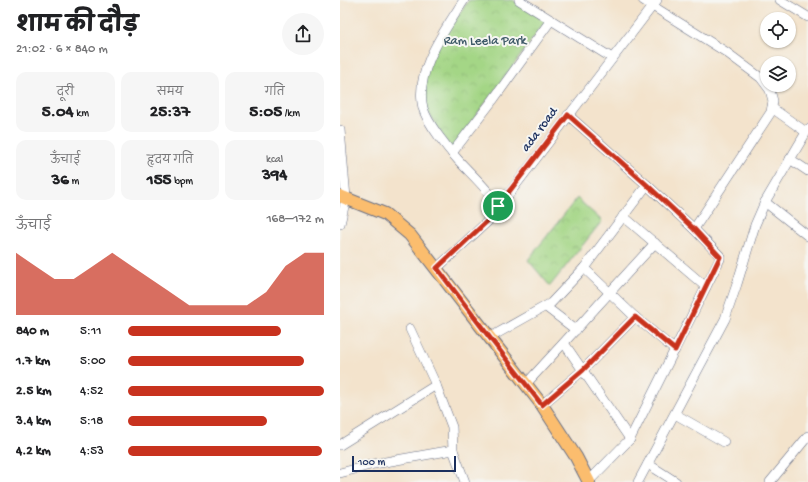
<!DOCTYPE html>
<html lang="hi">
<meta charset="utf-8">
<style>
body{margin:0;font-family:"Gochi Hand","Playpen Sans Deva",sans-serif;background:#f6f6f6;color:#202124;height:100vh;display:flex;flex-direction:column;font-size:15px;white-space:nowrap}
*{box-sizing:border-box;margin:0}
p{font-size:13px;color:#757577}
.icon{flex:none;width:22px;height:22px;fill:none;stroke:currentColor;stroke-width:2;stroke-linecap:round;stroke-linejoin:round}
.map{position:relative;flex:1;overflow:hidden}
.panel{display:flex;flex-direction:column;background:#fff;width:340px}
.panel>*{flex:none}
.tools{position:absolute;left:420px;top:12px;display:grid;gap:8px}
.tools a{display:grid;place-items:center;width:36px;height:36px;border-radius:50%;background:#fff;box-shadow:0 1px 3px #0004;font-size:20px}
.scale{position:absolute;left:12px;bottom:10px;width:104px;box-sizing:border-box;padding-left:4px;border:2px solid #1b2f5e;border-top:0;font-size:11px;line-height:14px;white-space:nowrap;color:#1b2f5e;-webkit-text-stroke:3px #f6f6f2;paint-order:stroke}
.pin{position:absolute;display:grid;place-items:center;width:34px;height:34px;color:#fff;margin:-17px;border:2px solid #fff;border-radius:50%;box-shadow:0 1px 4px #0007}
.round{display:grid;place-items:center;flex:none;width:42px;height:42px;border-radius:21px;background:#f6f6f6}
.overview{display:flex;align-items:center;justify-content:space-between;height:68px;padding:0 16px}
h1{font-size:22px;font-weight:800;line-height:30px}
.metrics{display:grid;grid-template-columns:repeat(3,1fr);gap:6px;height:68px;padding:4px 16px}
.metrics div{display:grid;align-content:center;border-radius:10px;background:#f6f6f6;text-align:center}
.metrics b{font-size:17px;font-weight:800}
.metrics small{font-size:11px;font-weight:400}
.metrics p{font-size:11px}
.chart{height:112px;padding:8px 16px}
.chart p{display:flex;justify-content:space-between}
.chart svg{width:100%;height:72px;margin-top:4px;fill:#c8321e;opacity:.7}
ul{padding:0 16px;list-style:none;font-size:13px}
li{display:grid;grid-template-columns:64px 48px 1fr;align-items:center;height:30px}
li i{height:10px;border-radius:5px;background:#c8321e}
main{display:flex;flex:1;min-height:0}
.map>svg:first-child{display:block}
.park{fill:url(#park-crowns);stroke:#608272}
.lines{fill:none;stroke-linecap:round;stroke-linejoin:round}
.minor-casing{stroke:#676e84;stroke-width:10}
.major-casing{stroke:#676e84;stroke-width:14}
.minor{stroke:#fff;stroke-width:9}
.major{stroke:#fbbd6e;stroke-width:12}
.route-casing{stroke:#fff;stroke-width:8}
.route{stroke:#c8321e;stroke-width:5}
.labels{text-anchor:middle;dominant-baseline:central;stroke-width:4;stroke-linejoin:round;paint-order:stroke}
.park-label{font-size:13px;fill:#3d5968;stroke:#f6f6f2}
.street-label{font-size:13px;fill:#1b2f5e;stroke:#f6f6f2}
</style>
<main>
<section class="panel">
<div class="overview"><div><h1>शाम की दौड़</h1><p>21:02 · 6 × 840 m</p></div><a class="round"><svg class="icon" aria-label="share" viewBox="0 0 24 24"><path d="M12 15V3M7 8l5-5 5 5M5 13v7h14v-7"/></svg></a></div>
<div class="metrics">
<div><p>दूरी</p><b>5.04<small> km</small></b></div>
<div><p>समय</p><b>25:37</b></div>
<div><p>गति</p><b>5:05<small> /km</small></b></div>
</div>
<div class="metrics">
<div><p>ऊँचाई</p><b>36<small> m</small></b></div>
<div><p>हृदय गति</p><b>155<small> bpm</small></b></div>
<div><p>kcal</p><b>394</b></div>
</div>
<div class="chart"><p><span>ऊँचाई</span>168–172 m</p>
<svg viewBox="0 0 160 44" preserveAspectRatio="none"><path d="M0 44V6L10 14L20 22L30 22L40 14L50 6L60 14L70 22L80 30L90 38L100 38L110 38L120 38L130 30L140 14L150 6L160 6V44z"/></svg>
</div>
<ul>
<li><b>840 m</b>5:11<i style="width:78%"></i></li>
<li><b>1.7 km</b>5:00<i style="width:90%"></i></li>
<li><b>2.5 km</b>4:52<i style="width:100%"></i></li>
<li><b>3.4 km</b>5:18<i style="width:71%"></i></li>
<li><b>4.2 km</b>4:53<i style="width:99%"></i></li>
</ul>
</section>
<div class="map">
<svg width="468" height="482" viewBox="0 0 468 482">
<defs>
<pattern id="park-crowns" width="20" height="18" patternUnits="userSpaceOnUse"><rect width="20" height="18" fill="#a4d686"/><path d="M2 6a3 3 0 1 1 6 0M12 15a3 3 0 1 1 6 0" fill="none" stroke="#8db876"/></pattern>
</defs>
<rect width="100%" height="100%" fill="#f6f6f2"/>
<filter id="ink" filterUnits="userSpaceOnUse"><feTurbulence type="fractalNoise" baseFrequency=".025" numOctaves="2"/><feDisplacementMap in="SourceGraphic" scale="8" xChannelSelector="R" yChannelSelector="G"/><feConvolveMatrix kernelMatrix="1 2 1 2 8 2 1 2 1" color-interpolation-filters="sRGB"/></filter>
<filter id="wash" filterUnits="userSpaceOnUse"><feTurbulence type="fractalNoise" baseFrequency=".012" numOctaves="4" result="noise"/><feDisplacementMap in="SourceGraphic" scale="16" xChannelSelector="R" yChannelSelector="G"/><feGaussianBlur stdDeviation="0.9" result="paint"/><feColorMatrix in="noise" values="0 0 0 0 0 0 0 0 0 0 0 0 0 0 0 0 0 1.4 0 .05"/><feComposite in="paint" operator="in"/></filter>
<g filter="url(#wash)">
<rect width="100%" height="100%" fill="#f3e3cc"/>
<g class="park">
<path d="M 129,0 L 173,0 L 206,21 L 112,148 L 107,143 L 85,107 L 83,77 L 100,41 Z"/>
<path d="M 237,198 L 262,221 L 210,286 L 188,260 Z"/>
</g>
</g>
<g filter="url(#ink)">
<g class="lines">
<defs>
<g id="minor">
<path d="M 124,0 C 105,30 74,71 83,108 C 87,123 108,149 119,161 C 130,173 152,193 159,207"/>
<path d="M 179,0 L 272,58"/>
<path d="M 303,0 L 386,52 L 421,78 L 430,90 L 433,101 L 431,112 L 354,229"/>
<path d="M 440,0 L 468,17"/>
<path d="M 432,108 L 466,132"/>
<path d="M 228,115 L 307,185 L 354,229 L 380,256 L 380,259 L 290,439 L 249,481"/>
<path d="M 0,130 L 6,198 L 0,224"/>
<path d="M 112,153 L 153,100 L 211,20"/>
<path d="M 450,159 L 468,171"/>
<path d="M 425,202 L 468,236"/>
<path d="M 283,216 L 366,287"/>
<path d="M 97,268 L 157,213 L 159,207 L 317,0"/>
<path d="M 244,268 L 295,317 L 335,350"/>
<path d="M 206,307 L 236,330"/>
<path d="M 70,329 L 96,385 L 112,427 L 113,450 L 125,482"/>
<path d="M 149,338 L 211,303 L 244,268 L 307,185"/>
<path d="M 224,343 L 290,439"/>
<path d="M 186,384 L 315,243"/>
<path d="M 202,405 L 243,370 L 295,317"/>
<path d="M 335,414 L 384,442"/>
<path d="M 0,445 L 96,385"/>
<path d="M 308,464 L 336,482"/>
<path d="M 0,473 L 34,464 L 113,450"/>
<path d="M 298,482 L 385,319 L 397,284 L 415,225 L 425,202 L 468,129"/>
<path d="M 430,482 L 468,436"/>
</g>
<path id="major" d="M 0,196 L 45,214 L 70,235 L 202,405 L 236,457 L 249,482"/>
</defs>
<use href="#minor" class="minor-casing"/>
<use href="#major" class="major-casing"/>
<use href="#minor" class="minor"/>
<use href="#major" class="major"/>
</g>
</g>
<g class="lines" filter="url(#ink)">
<defs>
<path id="route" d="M 228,115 L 307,185 L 354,229 L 380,257 L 335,350 L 295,317 L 243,370 L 202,405 L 150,338 L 97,268 L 157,212 L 158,206 Z"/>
</defs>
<use href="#route" class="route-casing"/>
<use href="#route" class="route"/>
</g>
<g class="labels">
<g class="park-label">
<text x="145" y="41">Ram Leela Park</text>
</g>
<g class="street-label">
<text transform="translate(200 130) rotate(-53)">ada road</text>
</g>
</g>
</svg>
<div class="tools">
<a><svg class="icon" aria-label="locate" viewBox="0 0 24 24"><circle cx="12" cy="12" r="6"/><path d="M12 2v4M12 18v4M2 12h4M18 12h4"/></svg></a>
<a><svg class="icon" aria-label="layers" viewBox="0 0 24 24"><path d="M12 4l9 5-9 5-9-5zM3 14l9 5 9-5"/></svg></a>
</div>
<div class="scale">100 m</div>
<div class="pin" style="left:158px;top:206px;background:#1e9e55"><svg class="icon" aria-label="arrive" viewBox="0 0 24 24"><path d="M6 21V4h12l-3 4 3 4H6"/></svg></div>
</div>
</main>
